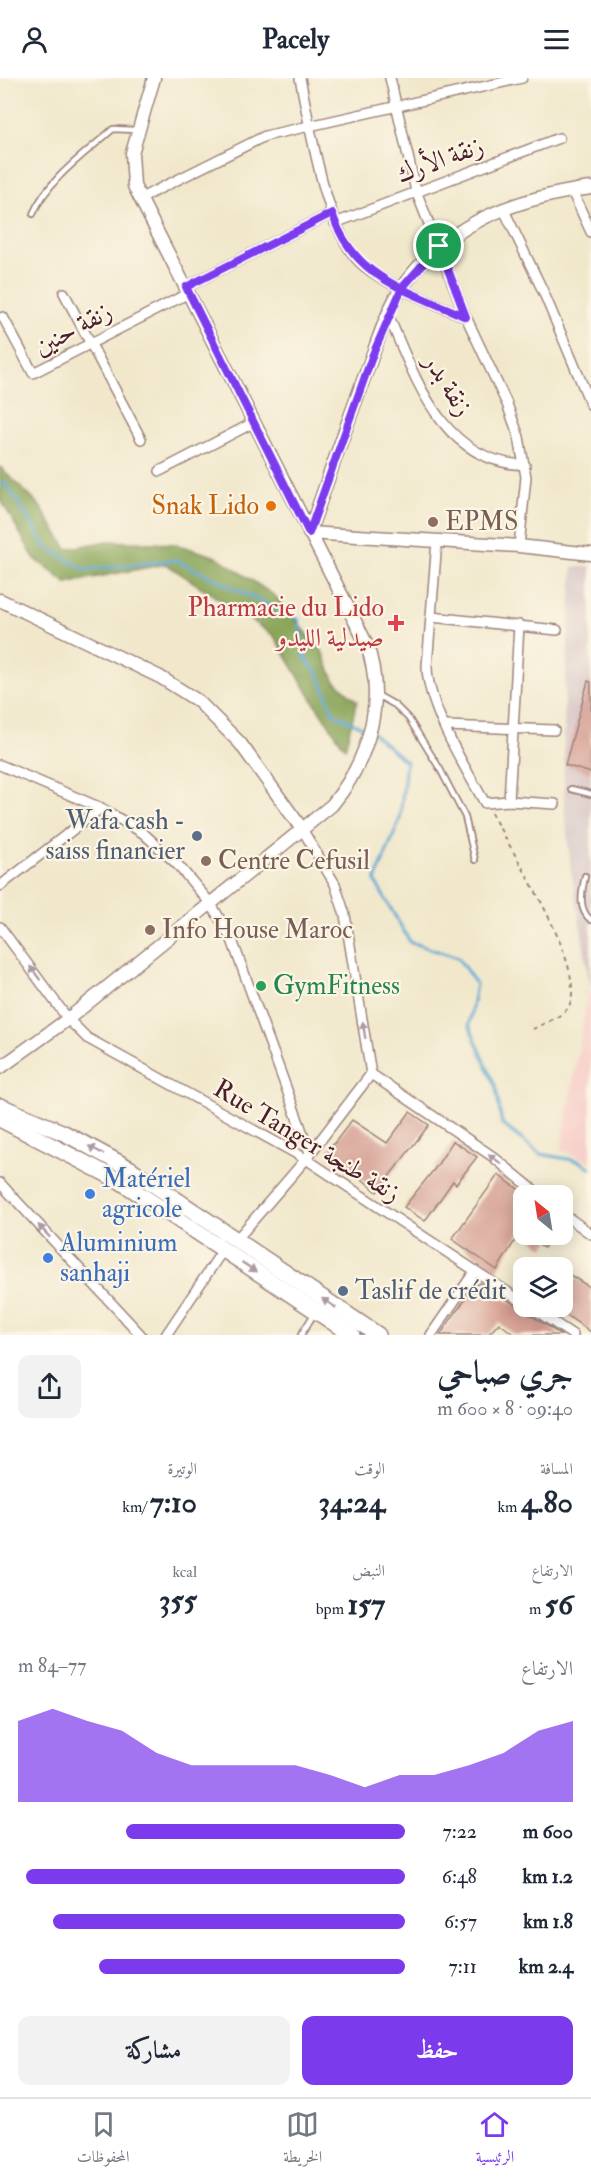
<!DOCTYPE html>
<html lang="ar">
<meta charset="utf-8">
<style>
body{margin:0;font-family:"IM FELL Double Pica",Amiri,serif;background:#f2f2f3;color:#1f2937;direction:rtl;height:100vh;display:flex;flex-direction:column;font-size:22px;white-space:nowrap}
*{box-sizing:border-box;margin:0}
p{font-size:20px;color:#747a83}
.icon{flex:none;width:33px;height:33px;fill:none;stroke:currentColor;stroke-width:2;stroke-linecap:round;stroke-linejoin:round}
.map{position:relative;height:1257px;overflow:hidden;direction:ltr}
.sheet{display:flex;flex-direction:column;background:#fff;flex:1}
.sheet>*{flex:none}
.needle{width:39px;rotate:330deg}
.fabs{position:absolute;left:513px;top:1107px;display:grid;gap:12px}
.fabs a{display:grid;place-items:center;width:60px;height:60px;border-radius:12px;background:#fff;box-shadow:0 3px 15px #0003;font-size:30px}
.pin{position:absolute;display:grid;place-items:center;width:51px;height:51px;color:#fff;margin:-26px;border:3px solid #fff;border-radius:50%;box-shadow:0 2px 6px #0007}
.round{display:grid;place-items:center;flex:none;width:63px;height:63px;border-radius:12px;background:#f2f2f3}
.summary{display:flex;align-items:center;justify-content:space-between;height:102px;padding:0 18px}
h1{font-size:33px;font-weight:700;line-height:45px}
.stats{display:grid;grid-template-columns:repeat(3,1fr);gap:9px;height:102px;padding:6px 18px}
.stats div{display:grid;align-content:center}
.stats b{font-size:30px;font-weight:700}
.stats small{font-size:16px;font-weight:400}
.stats p{font-size:16px}
.chart{height:168px;padding:12px 18px}
.chart p{display:flex;justify-content:space-between}
.chart svg{width:100%;height:108px;margin-top:6px;fill:#7c3aed;opacity:.7}
.cta{display:flex;gap:12px;margin-top:auto;padding:12px 18px}
.cta a{flex:1;height:69px;border-radius:12px;background:#7c3aed;color:#fff;font-size:24px;font-weight:700;line-height:69px;text-align:center}
.cta a+a{background:#f2f2f3;color:#1f2937}
ul{padding:0 18px;list-style:none;font-size:20px}
li{display:grid;grid-template-columns:96px 72px 1fr;align-items:center;height:45px}
li i{height:15px;border-radius:8px;background:#7c3aed}
header{display:flex;justify-content:space-between;align-items:center;height:78px;padding:0 18px;background:#fff;font-size:27px;font-weight:700}
.menu{display:flex;justify-content:space-around;align-items:center;height:84px;border-top:2px solid #e0e1e3;background:#fff;font-size:16px;color:#747a83}
.menu a{display:grid;justify-items:center;gap:3px}
.menu .current{color:#7c3aed}
.map>svg:first-child{display:block}
.built{fill:#f7d0cb}
.industrial{fill:#d2bec2}
.forest{fill:#8aa65a;stroke:#6a6242;stroke-width:1.5}
.lines{fill:none;stroke-linecap:round;stroke-linejoin:round}
.stream{stroke:#59a6d2;stroke-width:3}
.building{fill:#d1968a}
.service-casing{stroke:#9e847c;stroke-width:8}
.minor-casing{stroke:#9e847c;stroke-width:12}
.tertiary-casing{stroke:#9e847c;stroke-width:15}
.primary-casing{stroke:#9e847c;stroke-width:18}
.path{stroke:#9e847c;stroke-width:2;stroke-dasharray:4.5 4.5;stroke-linecap:butt}
.service{stroke:#fff;stroke-width:4.5}
.minor{stroke:#fff;stroke-width:9}
.tertiary{stroke:#fff;stroke-width:12}
.primary{stroke:#fff;stroke-width:15}
.oneway{fill:#ae9aa0}
.route-casing{stroke:#fff;stroke-width:12}
.route{stroke:#7c3aed;stroke-width:8}
.food-dot{fill:#e8710a;stroke:#fcf5e5;stroke-width:2}
.education-dot{fill:#8d6e63;stroke:#fcf5e5;stroke-width:2}
.health-dot{fill:#e0444e;stroke:#fcf5e5;stroke-width:2}
.service-dot{fill:#5c6f8a;stroke:#fcf5e5;stroke-width:2}
.leisure-dot{fill:#2e9e5b;stroke:#fcf5e5;stroke-width:2}
.shop-dot{fill:#3f7fe0;stroke:#fcf5e5;stroke-width:2}
.labels{text-anchor:middle;dominant-baseline:central;stroke-width:4.5;stroke-linejoin:round;paint-order:stroke}
.street-label{font-size:26px;fill:#4a1f2b;stroke:#fcf5e5}
.food-label{font-size:26px;fill:#c56008;stroke:#fcf5e5;text-anchor:end}
.education-label{font-size:26px;fill:#785e54;stroke:#fcf5e5;text-anchor:start}
.health-label{font-size:26px;fill:#be3a42;stroke:#fcf5e5;text-anchor:end}
.service-label{font-size:26px;fill:#4e5e75;stroke:#fcf5e5;text-anchor:end}
.leisure-label{font-size:26px;fill:#27864d;stroke:#fcf5e5;text-anchor:start}
.shop-label{font-size:26px;fill:#366cbe;stroke:#fcf5e5;text-anchor:start}
</style>
<header><svg class="icon" aria-label="menu" viewBox="0 0 24 24"><path d="M4 6h16M4 12h16M4 18h16"/></svg>Pacely<svg class="icon" aria-label="person" viewBox="0 0 24 24"><circle cx="12" cy="8" r="4"/><path d="M4 21q1-7 8-7t8 7"/></svg></header>
<div class="map">
<svg width="591" height="1257" viewBox="0 0 591 1257">
<rect width="100%" height="100%" fill="#fcf5e5"/>
<filter id="ink" filterUnits="userSpaceOnUse"><feTurbulence type="fractalNoise" baseFrequency=".0167" numOctaves="2"/><feDisplacementMap in="SourceGraphic" scale="12" xChannelSelector="R" yChannelSelector="G"/><feConvolveMatrix kernelMatrix="1 2 1 2 8 2 1 2 1" color-interpolation-filters="sRGB"/></filter>
<filter id="wash" filterUnits="userSpaceOnUse"><feTurbulence type="fractalNoise" baseFrequency=".008" numOctaves="4" result="noise"/><feDisplacementMap in="SourceGraphic" scale="24" xChannelSelector="R" yChannelSelector="G"/><feGaussianBlur stdDeviation="1.35" result="paint"/><feColorMatrix in="noise" values="0 0 0 0 0 0 0 0 0 0 0 0 0 0 0 0 0 1.4 0 .05"/><feComposite in="paint" operator="in"/></filter>
<g filter="url(#wash)">
<rect width="100%" height="100%" fill="#f1e8cc"/>
<path class="built" d="M 589,912 L 591,912 L 591,1084 L 561,1072 Z"/>
<path class="industrial" d="M 573,489 L 591,489 L 591,912 L 571,792 L 564,725 L 564,626 Z"/>
<path class="forest" d="M 0,389 L 39,427 L 67,471 L 107,463 L 175,466 L 217,479 L 275,518 L 322,573 L 334,602 L 357,623 L 345,670 L 315,626 L 274,558 L 166,486 L 66,505 L 34,480 L 0,420 Z"/>
<g class="lines">
<g class="stream">
<path d="M 0,406 L 7,407 L 46,469 L 85,492 L 176,482 L 299,542 L 305,579 L 320,599 L 333,635 L 366,651"/>
<path d="M 374,656 L 406,684 L 400,741 L 375,803 L 410,864 L 458,880 L 476,906 L 469,947 L 496,1010 L 502,1046 L 540,1076 L 579,1083 L 591,1090"/>
</g>
</g>
<g id="blocks">
<g class="building">
<path d="M 588,603 L 591,604 L 591,695 L 565,687 Z"/>
<path d="M 410,1034 L 429,1047 L 377,1114 L 356,1096 L 330,1079 L 329,1072 L 352,1042 L 387,1065 Z"/>
<path d="M 453,1063 L 477,1079 L 456,1106 L 453,1103 L 425,1143 L 404,1129 L 436,1089 Z"/>
<path d="M 498,1097 L 524,1115 L 524,1148 L 497,1192 L 452,1161 Z"/>
<path d="M 526,1156 L 554,1156 L 544,1170 Z"/>
<path d="M 562,1192 L 591,1210 L 591,1254 L 562,1234 Z"/>
<path d="M 480,1205 L 523,1232 L 561,1257 L 515,1257 L 499,1245 L 488,1257 L 440,1257 L 475,1207 Z"/>
</g>
</g>
</g>
<g filter="url(#ink)">
<use href="#blocks" fill-opacity="0" stroke="#9e847c" stroke-width="1.5"/>
<g class="lines">
<defs>
<g id="service">
<path d="M 33,136 C 48,101 85,76 113,51 L 136,52"/>
<path d="M 377,617 L 395,627 L 409,641 L 440,691 L 465,739 L 475,782"/>
<path d="M 571,711 L 591,716"/>
<path d="M 585,798 C 582,813 577,831 591,842"/>
<path d="M 301,1257 L 314,1236"/>
</g>
<g id="minor">
<path d="M 300,0 C 310,48 326,158 364,188 C 393,211 433,224 466,239"/>
<path d="M 390,0 L 416,113 L 466,239 L 507,326 L 519,359 L 526,399 L 519,468"/>
<path d="M 572,113 L 591,154"/>
<path d="M 139,121 L 265,58 L 522,0"/>
<path d="M 503,130 L 543,213 L 591,327"/>
<path d="M 335,145 L 559,60"/>
<path d="M 186,209 L 332,135"/>
<path d="M 64,215 L 141,361"/>
<path d="M 3,239 L 33,295 L 189,215"/>
<path d="M 389,239 C 417,304 443,384 525,387"/>
<path d="M 160,393 L 253,345"/>
<path d="M 437,463 L 427,588 C 427,627 465,690 485,725 L 509,723 L 555,726"/>
<path d="M 431,539 L 557,552"/>
<path d="M 446,648 L 554,652"/>
<path d="M 0,687 L 101,730 L 143,755 L 177,786 L 211,826 L 232,862 L 310,1075"/>
<path d="M 509,723 L 519,547"/>
<path d="M 302,751 L 335,806 L 345,837 L 371,996 L 492,1078 L 541,1118"/>
<path d="M 0,808 L 101,730"/>
<path d="M 0,849 L 68,941 L 87,960 L 306,1081 L 524,1225"/>
<path d="M 0,1105 L 141,1257"/>
<path d="M 562,1135 L 591,1156"/>
<path d="M 237,1161 L 306,1081 L 371,996"/>
<path d="M 529,1228 L 573,1257"/>
<path d="M 166,1257 L 223,1172"/>
<path d="M 431,1257 L 475,1193"/>
</g>
<g id="tertiary">
<path d="M 591,110 C 516,120 449,144 403,208 C 386,232 375,273 364,300 C 345,352 327,404 309,455 L 519,468 L 591,476"/>
<path d="M 0,522 L 160,599 L 198,623 L 240,665 L 302,751"/>
<path d="M 0,990 L 68,941 L 332,727 C 369,682 387,621 366,565 L 134,108 L 132,75 L 154,0"/>
</g>
<g id="primary">
<path d="M 0,1028 L 64,1055 L 129,1090 L 378,1257"/>
<path d="M 0,1041 L 120,1103 L 352,1257"/>
</g>
</defs>
<use href="#service" class="service-casing"/>
<use href="#minor" class="minor-casing"/>
<use href="#tertiary" class="tertiary-casing"/>
<use href="#primary" class="primary-casing"/>
<path class="path" d="M 491,735 C 510,771 591,893 568,930 C 560,940 544,945 533,951"/>
<use href="#service" class="service"/>
<use href="#minor" class="minor"/>
<use href="#tertiary" class="tertiary"/>
<use href="#primary" class="primary"/>
</g>
<defs><path id="oneway-solid" d="M-6-.8H1V-3.2L6.5 0L1 3.2V.8H-6Z" transform="scale(1.5)"/></defs>
<g class="oneway">
<use href="#oneway-solid" transform="translate(35 895) rotate(-127)"/>
<use href="#oneway-solid" transform="translate(364 952) rotate(-99)"/>
<use href="#oneway-solid" transform="translate(96 1072) rotate(-152)"/>
<use href="#oneway-solid" transform="translate(495 1081) rotate(-143)"/>
<use href="#oneway-solid" transform="translate(44 1153) rotate(-133)"/>
<use href="#oneway-solid" transform="translate(249 1189) rotate(34)"/>
<use href="#oneway-solid" transform="translate(329 1225) rotate(-147)"/>
</g>
</g>
<g class="lines" filter="url(#ink)">
<defs>
<path id="route" d="M 439,168 L 402,210 L 373,276 L 309,455 L 186,209 L 332,135 C 354,202 408,212 466,239 L 439,168"/>
</defs>
<use href="#route" class="route-casing"/>
<use href="#route" class="route"/>
</g>
<circle class="food-dot" cx="271" cy="428" r="6"/>
<g class="education-dot">
<circle cx="433" cy="444" r="6"/>
<circle cx="206" cy="783" r="6"/>
<circle cx="150" cy="852" r="6"/>
</g>
<path class="health-dot" d="M393 536h6v6h6v6h-6v6h-6v-6h-6v-6h6z"/>
<g class="service-dot">
<circle cx="197" cy="758" r="6"/>
<circle cx="343" cy="1213" r="6"/>
</g>
<circle class="leisure-dot" cx="261" cy="908" r="6"/>
<g class="shop-dot">
<circle cx="90" cy="1116" r="6"/>
<circle cx="48" cy="1180" r="6"/>
</g>
<g class="labels">
<g class="street-label">
<text transform="translate(440 82) rotate(-20)">زنقة الأرك</text>
<text transform="translate(73 251) rotate(-28)">زنقة حنين</text>
<text transform="translate(448 307) rotate(58)">زنقة بدر</text>
<text transform="translate(307 1063) rotate(31)">Rue Tanger زنقة طنجة</text>
</g>
<g class="food-label">
<text x="259" y="428">Snak Lido</text>
</g>
<g class="education-label">
<text x="445" y="444">EPMS</text>
<text x="218" y="783">Centre Cefusil</text>
<text x="162" y="852">Info House Maroc</text>
</g>
<g class="health-label">
<text x="384" y="530">Pharmacie du Lido<tspan x="384" dy="30">صيدلية الليدو</tspan></text>
</g>
<g class="service-label">
<text x="185" y="743">Wafa cash -<tspan x="185" dy="30">saiss financier</tspan></text>
<text x="355" y="1213" text-anchor="start">Taslif de crédit</text>
</g>
<g class="leisure-label">
<text x="273" y="908">GymFitness</text>
</g>
<g class="shop-label">
<text x="102" y="1101">Matériel<tspan x="102" dy="30">agricole</tspan></text>
<text x="60" y="1165">Aluminium<tspan x="60" dy="30">sanhaji</tspan></text>
</g>
</g>
</svg>
<div class="fabs">
<a><svg class="needle" viewBox="-14 -14 28 28"><path d="M0-13l5 13h-10z" fill="#e53935"/><path d="M0 13l5-13h-10z" fill="#747a83"/></svg></a>
<a><svg class="icon" aria-label="layers" viewBox="0 0 24 24"><path d="M12 4l9 5-9 5-9-5zM3 14l9 5 9-5"/></svg></a>
</div>
<div class="pin" style="left:439px;top:168px;background:#1e9e55"><svg class="icon" aria-label="arrive" viewBox="0 0 24 24"><path d="M6 21V4h12l-3 4 3 4H6"/></svg></div>
</div>
<section class="sheet">
<div class="summary"><div><h1>جري صباحي</h1><p>09:40 · 8 × 600 m</p></div><a class="round"><svg class="icon" aria-label="share" viewBox="0 0 24 24"><path d="M12 15V3M7 8l5-5 5 5M5 13v7h14v-7"/></svg></a></div>
<div class="stats">
<div><p>المسافة</p><b>4.80<small> km</small></b></div>
<div><p>الوقت</p><b>34:24</b></div>
<div><p>الوتيرة</p><b>7:10<small> /km</small></b></div>
</div>
<div class="stats">
<div><p>الارتفاع</p><b>56<small> m</small></b></div>
<div><p>النبض</p><b>157<small> bpm</small></b></div>
<div><p>kcal</p><b>355</b></div>
</div>
<div class="chart"><p><span>الارتفاع</span>77–84 m</p>
<svg viewBox="0 0 160 44" preserveAspectRatio="none"><path d="M0 44V11L10 6L20 11L30 15L40 24L50 29L60 29L70 29L80 29L90 33L100 38L110 33L120 33L130 29L140 24L150 15L160 11V44z"/></svg>
</div>
<ul>
<li><b>600 m</b>7:22<i style="width:72%"></i></li>
<li><b>1.2 km</b>6:48<i style="width:98%"></i></li>
<li><b>1.8 km</b>6:57<i style="width:91%"></i></li>
<li><b>2.4 km</b>7:11<i style="width:79%"></i></li>
</ul>
<div class="cta"><a>حفظ</a><a>مشاركة</a></div>
</section>
<nav class="menu">
<a class="current"><svg class="icon" aria-label="home" viewBox="0 0 24 24"><path d="M3 11l9-7 9 7M6 9v11h12V9"/></svg>الرئيسية</a>
<a><svg class="icon" aria-label="map" viewBox="0 0 24 24"><path d="M3 6l6-2 6 2 6-2v14l-6 2-6-2-6 2zM9 4v14M15 6v14"/></svg>الخريطة</a>
<a><svg class="icon" aria-label="saved" viewBox="0 0 24 24"><path d="M7 4h10v16l-5-4-5 4z"/></svg>المحفوظات</a>
</nav>
